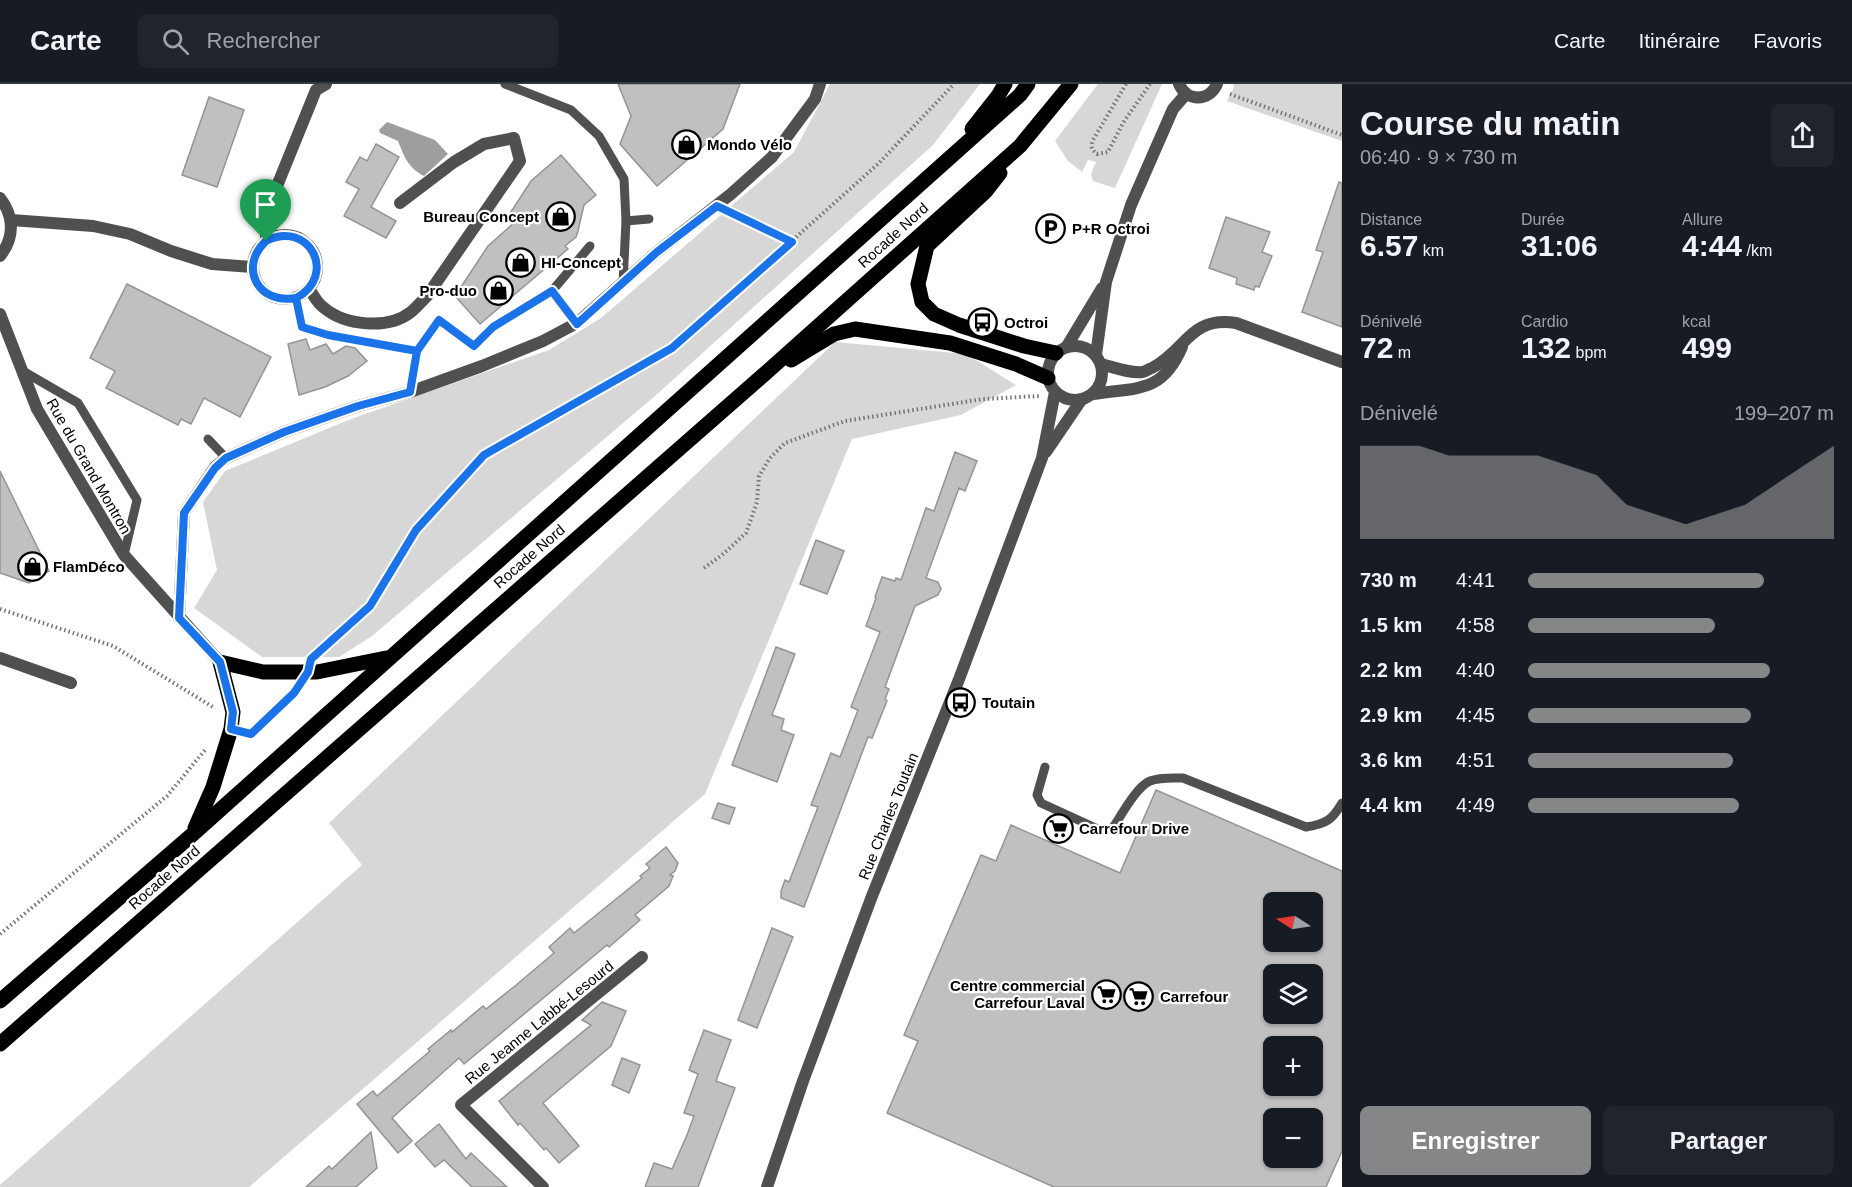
<!DOCTYPE html>
<html lang="fr">
<meta charset="utf-8">
<style>
body{margin:0;font-family:Arial,sans-serif;background:#20242c;color:#f1f3f6;height:100vh;display:flex;flex-direction:column;font-size:22px;white-space:nowrap}
*{box-sizing:border-box;margin:0}
p{font-size:20px;color:#9ea1a6}
.icon{flex:none;width:33px;height:33px;fill:none;stroke:currentColor;stroke-width:2;stroke-linecap:round;stroke-linejoin:round}
.map{position:relative;flex:1;overflow:hidden}
.drawer{display:flex;flex-direction:column;background:#171b24;width:510px}
.drawer>*{flex:none}
.needle{width:39px;rotate:282deg}
.controls{position:absolute;left:1263px;top:808px;display:grid;gap:12px}
.controls a{display:grid;place-items:center;width:60px;height:60px;border-radius:9px;background:#171b24;box-shadow:0 2px 4px #0004;font-size:30px}
.pin{position:absolute;display:grid;place-items:center;width:51px;height:51px;color:#fff;margin:-62px -26px;border-radius:50% 50% 50% 0;rotate:-45deg;box-shadow:0 0 6px #0007}
.pin .icon{rotate:45deg}
.round{display:grid;place-items:center;flex:none;width:63px;height:63px;border-radius:9px;background:#20242c}
.overview{display:flex;align-items:center;justify-content:space-between;height:102px;padding:0 18px}
h1{font-size:33px;font-weight:600;line-height:45px}
.figures{display:grid;grid-template-columns:repeat(3,1fr);gap:9px;height:102px;padding:6px 18px}
.figures div{display:grid;align-content:center}
.figures b{font-size:30px;font-weight:600}
.figures small{font-size:16px;font-weight:400}
.figures p{font-size:16px}
.chart{height:168px;padding:12px 18px}
.chart p{display:flex;justify-content:space-between}
.chart svg{width:100%;height:108px;margin-top:6px;fill:#858687;opacity:.7}
.primary-button{display:flex;gap:12px;margin-top:auto;padding:12px 18px}
.primary-button a{flex:1;height:69px;border-radius:9px;background:#858687;color:#fff;font-size:24px;font-weight:600;line-height:69px;text-align:center}
.primary-button a+a{background:#20242c;color:#f1f3f6}
ul{padding:0 18px;list-style:none;font-size:20px}
li{display:grid;grid-template-columns:96px 72px 1fr;align-items:center;height:45px}
li i{height:15px;border-radius:8px;background:#858687}
header{display:flex;align-items:center;gap:36px;box-sizing:border-box;height:84px;padding:0 30px;background:#171b24;border-bottom:2px solid #363941}
header strong{font-size:28px}
nav{display:flex;gap:33px;margin-inline-start:auto;font-size:21px}
.search{width:420px;height:54px;background:#20242c;display:flex;align-items:center;gap:15px;box-sizing:border-box;padding:0 21px;border-radius:9px;color:#9ea1a6;font-size:22px}
main{display:flex;flex:1;min-height:0}
.map>svg:first-child{display:block}
.green{fill:#d7d7d7}
.water{fill:#9e9e9e}
.building{fill:#c0c0c0;stroke:#949494;stroke-width:1.5;fill-rule:evenodd}
.lines{fill:none;stroke-linecap:round;stroke-linejoin:round}
.path{stroke:#727272;stroke-width:4;stroke-dasharray:1.5 3;stroke-linecap:butt}
.service{stroke:#505050;stroke-width:9}
.minor{stroke:#505050;stroke-width:12}
.tertiary{stroke:#505050;stroke-width:12}
.primary{stroke:#000;stroke-width:15}
.route-casing{stroke:#fff;stroke-width:12}
.route{stroke:#1a73e8;stroke-width:8}
.labels{text-anchor:middle;dominant-baseline:central;stroke-width:4.5;stroke-linejoin:round;paint-order:stroke}
.poi-label{font-size:15px;font-weight:bold;fill:#000;stroke:#fff;text-anchor:start}
.street-label{font-size:15px;fill:#000;stroke:#fff}
</style>
<header>
<strong>Carte</strong>
<div class="search"><svg class="icon" aria-label="search" viewBox="0 0 24 24"><circle cx="10" cy="10" r="6"/><path d="M15 15l6 6"/></svg>Rechercher</div>
<nav><a>Carte</a><a>Itinéraire</a><a>Favoris</a></nav>
</header>
<main>
<div class="map">
<svg width="1342" height="1103" viewBox="0 0 1342 1103">
<rect width="100%" height="100%" fill="#fff"/>
<g class="green">
<path d="M 830,0 L 980,0 L 933,61 L 655,312 L 372,552 L 339,573 L 262,573 L 194,524 L 217,486 L 203,418 L 225,387 L 351,335 L 549,266 L 601,234 L 794,68 Z"/>
<path d="M 1098,0 L 1162,0 L 1115,104 L 1093,97 L 1091,90 L 1096,78 L 1088,76 L 1082,88 L 1068,77 L 1055,57 Z"/>
<path d="M 1233,0 L 1342,0 L 1342,57 L 1227,17 L 1234,3 Z"/>
<path d="M 835,258 L 966,270 L 1016,301 L 961,331 L 852,355 L 705,710 L 249,1103 L 0,1103 L 0,1101 L 362,781 L 329,739 Z"/>
</g>
<path class="water" d="M 387,38 L 435,56 L 448,70 L 424,92 C 408,84 404,72 398,57 L 380,49 L 379,46 Z"/>
<g class="building">
<path d="M 618,0 L 740,0 L 723,45 L 657,102 L 620,60 L 631,32 Z"/>
<path d="M 209,13 L 244,26 L 217,103 L 182,91 Z"/>
<path d="M 376,60 L 399,73 L 371,123 L 396,137 L 386,154 L 344,132 L 359,105 L 346,98 L 360,73 L 367,77 Z"/>
<path d="M 561,71 L 596,111 L 584,121 L 578,147 L 576,153 L 565,162 L 568,165 L 480,240 L 455,212 L 488,162 L 515,138 L 509,131 L 531,97 Z"/>
<path d="M 1339,98 L 1342,99 L 1342,243 L 1302,228 L 1323,168 L 1316,166 Z"/>
<path d="M 1226,133 L 1270,148 L 1262,168 L 1272,172 L 1259,203 L 1255,202 L 1254,206 L 1236,200 L 1237,194 L 1209,184 Z"/>
<path d="M 127,200 L 271,273 L 240,333 L 204,314 L 191,340 L 181,335 L 178,341 L 106,304 L 115,287 L 90,274 Z"/>
<path d="M 306,255 L 310,266 L 326,260 L 333,270 L 346,262 L 355,264 L 367,277 L 348,292 L 325,303 L 299,311 L 288,260 Z"/>
<path d="M 955,368 L 977,377 L 965,407 L 959,404 L 926,494 L 938,498 L 941,505 L 938,511 L 915,522 L 885,603 L 889,605 L 885,615 L 887,617 L 872,654 L 868,653 L 804,823 L 781,814 L 781,807 L 785,796 L 789,798 L 818,723 L 811,721 L 831,669 L 840,673 L 858,626 L 851,623 L 880,548 L 866,542 L 876,514 L 875,513 L 882,493 L 895,497 L 896,494 L 901,496 L 926,424 L 934,427 Z"/>
<path d="M 0,387 L 49,487 L 29,499 L 0,489 Z"/>
<path d="M 816,456 L 844,467 L 827,510 L 800,500 Z"/>
<path d="M 776,563 L 795,570 L 772,631 L 784,635 L 781,646 L 794,651 L 777,698 L 732,681 Z"/>
<path d="M 1156,706 L 1342,787 L 1342,1067 L 1326,1103 L 1054,1103 L 887,1029 L 918,957 L 904,951 L 981,771 L 996,777 L 1011,741 L 1120,789 ZM 1274,819 L 1312,819 L 1312,858 L 1274,858 ZM 1274,891 L 1312,891 L 1312,930 L 1274,930 ZM 1274,963 L 1312,963 L 1312,1002 L 1274,1002 ZM 1274,1035 L 1312,1035 L 1312,1074 L 1274,1074 Z"/>
<path d="M 718,719 L 735,724 L 729,740 L 712,734 Z"/>
<path d="M 666,763 L 678,779 L 675,787 L 670,791 L 673,792 L 669,802 L 635,831 L 640,836 L 609,863 L 607,861 L 464,980 L 459,974 L 392,1034 L 412,1057 L 398,1069 L 357,1020 L 373,1007 L 377,1012 L 430,967 L 428,965 L 451,946 L 452,948 L 483,922 L 486,925 L 515,902 L 554,869 L 549,863 L 570,844 L 574,849 L 642,794 L 640,792 L 650,784 L 646,780 Z"/>
<path d="M 772,844 L 793,853 L 757,944 L 738,936 Z"/>
<path d="M 602,918 L 626,927 L 611,962 L 543,1019 L 579,1062 L 559,1079 L 546,1064 L 544,1066 L 520,1039 L 518,1041 L 499,1017 L 591,941 L 582,936 Z"/>
<path d="M 704,946 L 731,956 L 716,997 L 735,1004 L 698,1103 L 645,1103 L 654,1079 L 672,1085 L 687,1051 L 694,1032 L 684,1029 L 698,990 L 689,986 Z"/>
<path d="M 622,974 L 640,981 L 629,1009 L 612,1001 Z"/>
<path d="M 439,1040 L 466,1075 L 471,1069 L 507,1103 L 472,1103 L 444,1076 L 435,1083 L 415,1060 Z"/>
<path d="M 371,1048 L 377,1084 L 356,1103 L 306,1103 L 329,1082 L 332,1085 Z"/>
</g>
<g class="lines">
<g class="path">
<path d="M 1126,0 L 1093,56 C 1090,63 1092,66 1097,70 L 1108,68 L 1123,39 L 1150,0"/>
<path d="M 1230,10 L 1342,51"/>
<path d="M 731,128 L 792,158"/>
<path d="M 704,484 L 722,471 L 746,449 L 757,418 L 759,392 L 770,374 L 785,359 L 845,337 L 983,315 L 1040,312"/>
<path d="M 0,525 L 113,562 L 213,623"/>
<path d="M 317,569 L 370,522 L 416,446 L 484,371 L 672,264 L 878,80 L 954,0"/>
<path d="M 247,649 L 251,650 L 296,606"/>
<path d="M 0,850 L 167,712 L 205,666"/>
</g>
<g class="service">
<path d="M 505,0 L 571,26 L 599,52 L 624,95 L 626,137 L 623,200"/>
<path d="M 626,137 L 649,135"/>
<path d="M 552,207 L 577,239"/>
<path d="M 296,214 L 302,242 L 329,251 L 417,267"/>
<path d="M 21,286 L 78,319 L 137,416 L 124,471"/>
<path d="M 410,308 L 417,267 L 439,236 L 474,262 L 493,243 L 552,207 L 590,162"/>
<path d="M 208,355 L 226,374"/>
<path d="M 1045,683 L 1037,711 L 1041,719 L 1100,746 L 1112,745 C 1121,732 1136,703 1150,697 C 1160,693 1173,694 1183,694 L 1306,743 C 1326,740 1332,736 1342,719"/>
</g>
<g class="minor">
<path d="M 0,114 C 14,132 15,153 0,172"/>
<path d="M 11,136 L 93,142 L 130,150 L 171,167 L 212,180 L 252,183"/>
<circle cx="285" cy="183" r="32"/>
<path d="M 266,157 L 266,129 L 316,6 L 326,0"/>
<path d="M 309,205 C 313,210 317,219 323,223 C 345,242 388,246 411,228 C 417,223 422,217 427,212 L 520,77 L 514,54 L 484,60 L 454,78 L 400,119"/>
<path d="M 0,230 L 37,325 L 124,471 L 220,578"/>
<path d="M 1101,280 C 1113,283 1131,290 1143,288 C 1144,288 1151,284 1152,284 C 1186,267 1189,232 1236,239 L 1342,278"/>
<path d="M 1093,310 C 1137,303 1162,310 1182,263"/>
<path d="M 179,534 L 184,429 L 215,383 L 226,374 L 284,348 L 358,322 L 410,308 L 482,282 L 543,257 L 577,239 L 657,168 L 731,110 L 772,73 L 815,15 L 820,0"/>
<path d="M 0,574 L 71,599"/>
<path d="M 543,1103 L 461,1021 L 642,873"/>
</g>
<g class="tertiary">
<path d="M 1179,0 C 1187,18 1209,18 1217,0"/>
<circle cx="1075" cy="289" r="27"/>
<path d="M 1067,262 L 1102,204"/>
<path d="M 1096,271 L 1106,198 L 1131,121 L 1173,25 L 1186,10"/>
<path d="M 1046,368 L 1082,315"/>
<path d="M 767,1103 L 803,997 L 872,812 L 958,598 L 1042,374 L 1055,308"/>
</g>
<g class="primary">
<path d="M 972,45 L 998,12 L 1005,0"/>
<path d="M 1000,89 L 986,107 L 927,162 L 918,200 L 922,218 L 934,230 L 959,241 L 1024,262 L 1056,269"/>
<path d="M 791,276 L 834,250 L 855,245 L 950,259 L 1016,280 L 1048,294"/>
<path d="M 195,744 L 213,703 L 231,645 L 233,628 L 220,578 L 263,588 L 317,588 L 386,574"/>
<path d="M 0,917 L 193,750 L 1020,11 L 1028,0"/>
<path d="M 0,960 L 760,294 L 1020,62 L 1071,0"/>
</g>
</g>
<g class="lines">
<defs>
<path id="route" d="M 266,157 C 238,183 258,221 296,214 L 302,243 L 328,251 L 417,267 L 410,308 L 358,322 L 284,348 L 226,374 L 215,384 L 184,429 L 179,534 L 220,578 L 233,628 L 231,645 L 251,650 L 294,609 L 308,588 L 311,575 L 370,522 L 416,446 L 484,371 L 672,264 L 792,158 L 717,122 L 657,168 L 577,240 L 552,207 L 493,243 L 474,262 L 439,236 L 417,267 L 328,251 L 302,243 L 296,214 C 338,192 310,135 266,157"/>
</defs>
<use href="#route" class="route-casing"/>
<use href="#route" class="route"/>
</g>
<defs>
<symbol id="shop-ring" viewBox="-11 -11 22 22"><circle r="9.5" fill="#fff" stroke="#000" stroke-width="1.5"/><path d="M-5-2.5h2.3a2.7 3.5 0 0 1 5.4 0H5L5.5 6h-11ZM-1.5-2.5h3a1.5 2.3 0 0 0-3 0Z" fill="#000"/></symbol>
<symbol id="parking-ring" viewBox="-11 -11 22 22"><circle r="9.5" fill="#fff" stroke="#000" stroke-width="1.5"/><path d="M-3.5-5.5H1a3.5 3.5 0 0 1 0 7H-1V5.5H-3.5ZM-1-3.4V-.6H.8a1.4 1.4 0 0 0 0-2.8Z" fill="#000"/></symbol>
<symbol id="bus-ring" viewBox="-11 -11 22 22"><circle r="9.5" fill="#fff" stroke="#000" stroke-width="1.5"/><path d="M-5-6H5V4H4V6H2V4H-2V6H-4V4H-5ZM-3.5-4V0h7V-4ZM-3.5 1.2v1.5H-2V1.2ZM2 1.2v1.5H3.5V1.2Z" fill="#000"/></symbol>
<symbol id="supermarket-ring" viewBox="-11 -11 22 22"><circle r="9.5" fill="#fff" stroke="#000" stroke-width="1.5"/><path d="M-6-5.5h2.5l.6 2H6L4.5 2H-2.5L-4.4-4H-6ZM-1.5 3.2a1.3 1.3 0 1 0 .1 0ZM3 3.2a1.3 1.3 0 1 0 .1 0Z" fill="#000"/></symbol>
</defs>
<g fill-rule="evenodd">
<use href="#shop-ring" x="670" y="44" width="33" height="33"/>
<use href="#shop-ring" x="544" y="116" width="33" height="33"/>
<use href="#parking-ring" x="1034" y="128" width="33" height="33"/>
<use href="#shop-ring" x="504" y="162" width="33" height="33"/>
<use href="#shop-ring" x="482" y="190" width="33" height="33"/>
<use href="#bus-ring" x="966" y="222" width="33" height="33"/>
<use href="#shop-ring" x="16" y="466" width="33" height="33"/>
<use href="#bus-ring" x="944" y="602" width="33" height="33"/>
<use href="#supermarket-ring" x="1042" y="728" width="33" height="33"/>
<use href="#supermarket-ring" x="1090" y="894" width="33" height="33"/>
<use href="#supermarket-ring" x="1122" y="896" width="33" height="33"/>
</g>
<g class="labels">
<g class="poi-label">
<text x="707" y="60">Mondo Vélo</text>
<text x="539" y="132" text-anchor="end">Bureau Concept</text>
<text x="1072" y="144">P+R Octroi</text>
<text x="541" y="178">HI-Concept</text>
<text x="477" y="206" text-anchor="end">Pro-duo</text>
<text x="1004" y="238">Octroi</text>
<text x="53" y="482">FlamDéco</text>
<text x="982" y="618">Toutain</text>
<text x="1079" y="744">Carrefour Drive</text>
<text x="1085" y="901" text-anchor="end">Centre commercial<tspan x="1085" dy="17">Carrefour Laval</tspan></text>
<text x="1160" y="912">Carrefour</text>
</g>
<g class="street-label">
<text transform="translate(893 151) rotate(-42)">Rocade Nord</text>
<text transform="translate(89 382) rotate(60)">Rue du Grand Montron</text>
<text transform="translate(529 472) rotate(-41)">Rocade Nord</text>
<text transform="translate(888 732) rotate(-68)">Rue Charles Toutain</text>
<text transform="translate(164 793) rotate(-41)">Rocade Nord</text>
<text transform="translate(539 938) rotate(-39)">Rue Jeanne Labbé-Lesourd</text>
</g>
</g>
</svg>
<div class="controls">
<a><svg class="needle" viewBox="-14 -14 28 28"><path d="M0-13l5 13h-10z" fill="#e53935"/><path d="M0 13l5-13h-10z" fill="#9ea1a6"/></svg></a>
<a><svg class="icon" aria-label="layers" viewBox="0 0 24 24"><path d="M12 4l9 5-9 5-9-5zM3 14l9 5 9-5"/></svg></a>
<a>+</a>
<a>−</a>
</div>
<div class="pin" style="left:266px;top:157px;background:#1e9e55"><svg class="icon" aria-label="arrive" viewBox="0 0 24 24"><path d="M6 21V4h12l-3 4 3 4H6"/></svg></div>
</div>
<section class="drawer">
<div class="overview"><div><h1>Course du matin</h1><p>06:40 · 9 × 730 m</p></div><a class="round"><svg class="icon" aria-label="share" viewBox="0 0 24 24"><path d="M12 15V3M7 8l5-5 5 5M5 13v7h14v-7"/></svg></a></div>
<div class="figures">
<div><p>Distance</p><b>6.57<small> km</small></b></div>
<div><p>Durée</p><b>31:06</b></div>
<div><p>Allure</p><b>4:44<small> /km</small></b></div>
</div>
<div class="figures">
<div><p>Dénivelé</p><b>72<small> m</small></b></div>
<div><p>Cardio</p><b>132<small> bpm</small></b></div>
<div><p>kcal</p><b>499</b></div>
</div>
<div class="chart"><p><span>Dénivelé</span>199–207 m</p>
<svg viewBox="0 0 160 44" preserveAspectRatio="none"><path d="M0 44V6L10 6L20 6L30 10L40 10L50 10L60 10L70 14L80 18L90 30L100 34L110 38L120 34L130 30L140 22L150 14L160 6V44z"/></svg>
</div>
<ul>
<li><b>730 m</b>4:41<i style="width:77%"></i></li>
<li><b>1.5 km</b>4:58<i style="width:61%"></i></li>
<li><b>2.2 km</b>4:40<i style="width:79%"></i></li>
<li><b>2.9 km</b>4:45<i style="width:73%"></i></li>
<li><b>3.6 km</b>4:51<i style="width:67%"></i></li>
<li><b>4.4 km</b>4:49<i style="width:69%"></i></li>
</ul>
<div class="primary-button"><a>Enregistrer</a><a>Partager</a></div>
</section>
</main>
